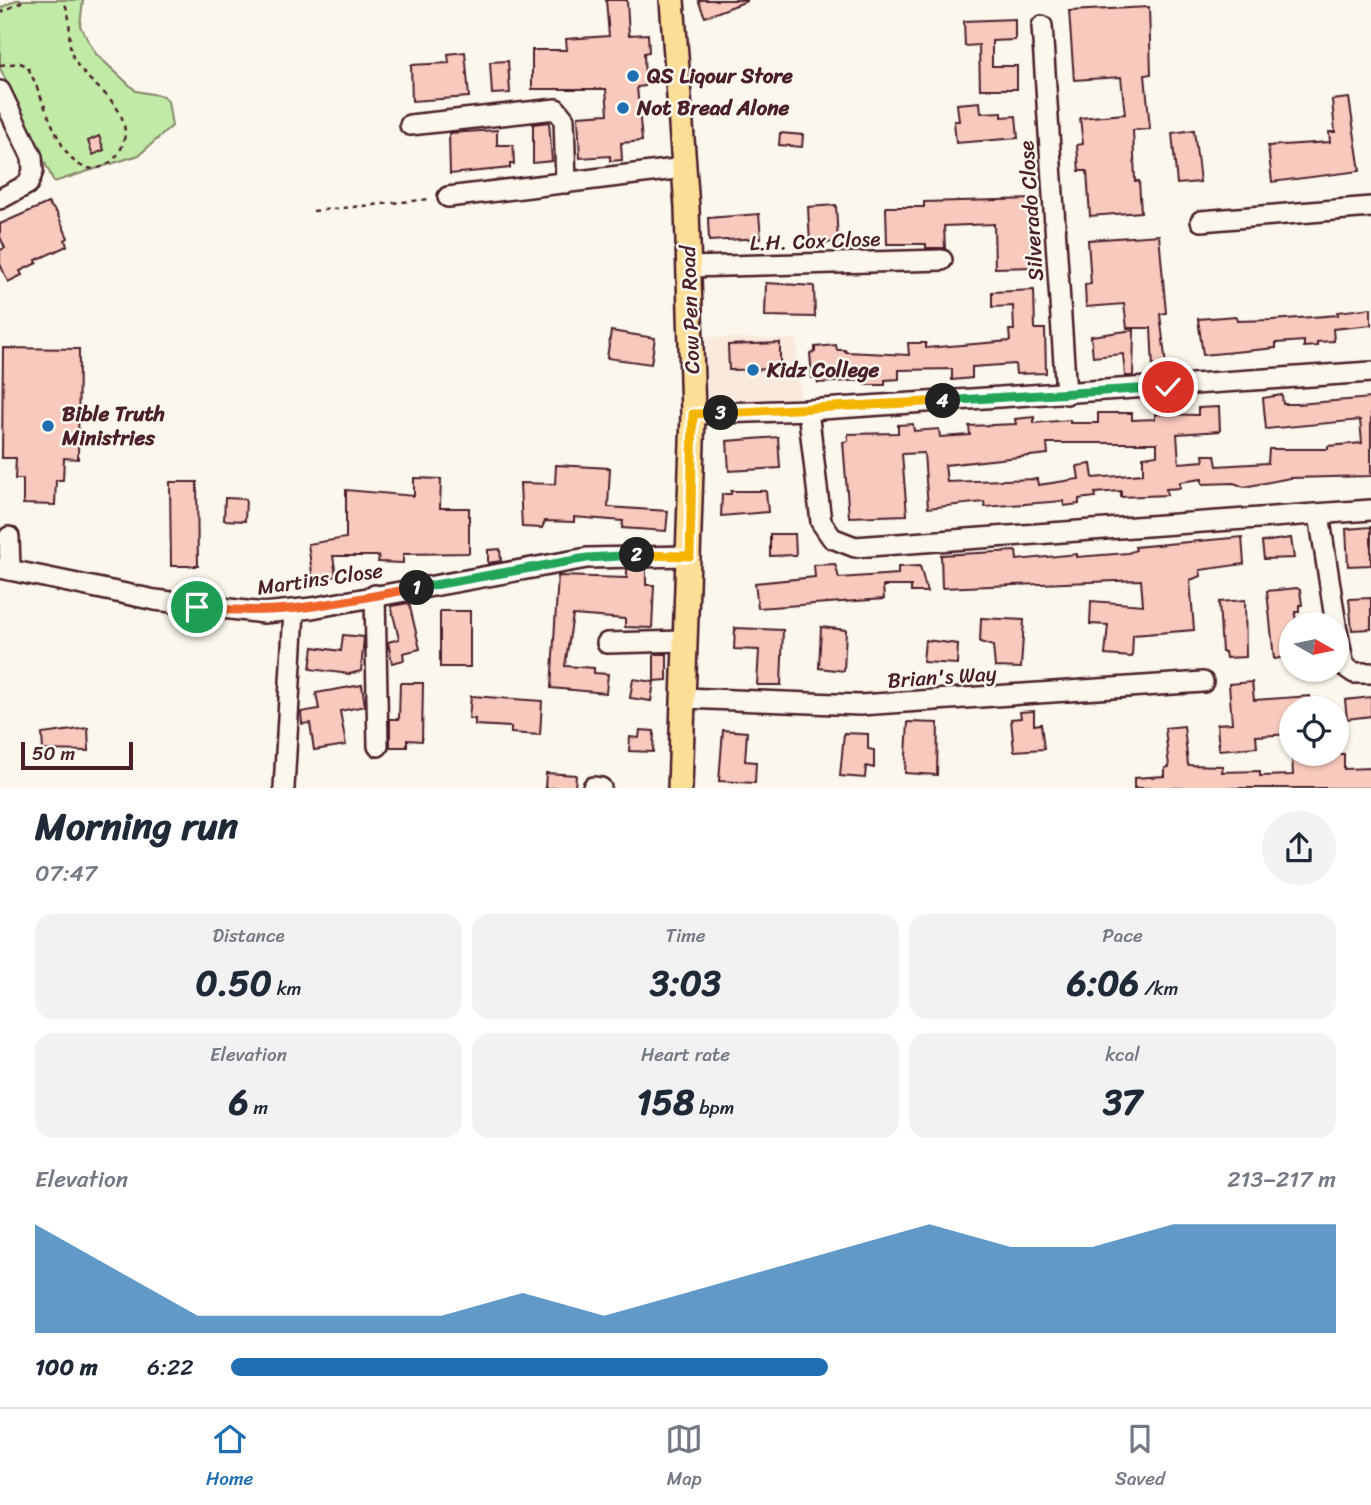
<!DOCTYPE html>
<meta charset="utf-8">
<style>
body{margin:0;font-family:Sriracha,sans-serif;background:#f2f2f3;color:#1f2937;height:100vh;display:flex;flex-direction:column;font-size:26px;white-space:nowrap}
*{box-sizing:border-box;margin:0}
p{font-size:23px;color:#747a83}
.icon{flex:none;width:38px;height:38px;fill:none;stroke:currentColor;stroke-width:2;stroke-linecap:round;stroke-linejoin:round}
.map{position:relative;height:788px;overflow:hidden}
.drawer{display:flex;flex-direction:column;background:#fff;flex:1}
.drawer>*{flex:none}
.needle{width:46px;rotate:99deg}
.tools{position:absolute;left:1279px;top:612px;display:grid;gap:14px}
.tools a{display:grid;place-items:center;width:70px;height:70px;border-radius:50%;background:#fff;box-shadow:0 2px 5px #0004;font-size:35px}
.scale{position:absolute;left:21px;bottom:18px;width:112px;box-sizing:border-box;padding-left:7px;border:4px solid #4a1f2b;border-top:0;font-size:19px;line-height:24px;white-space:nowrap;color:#4a1f2b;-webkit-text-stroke:5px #fbf7ec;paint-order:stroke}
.pin{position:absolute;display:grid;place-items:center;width:60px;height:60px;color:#fff;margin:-30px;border:4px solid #fff;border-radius:50%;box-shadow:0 2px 7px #0007}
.km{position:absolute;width:35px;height:35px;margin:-18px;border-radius:50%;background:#222;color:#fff;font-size:19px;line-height:35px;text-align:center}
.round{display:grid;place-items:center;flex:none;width:74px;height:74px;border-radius:37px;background:#f2f2f3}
.summary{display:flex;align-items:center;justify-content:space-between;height:119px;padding:0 35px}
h1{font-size:38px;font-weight:800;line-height:52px}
.stats{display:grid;grid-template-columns:repeat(3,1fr);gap:10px;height:119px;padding:7px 35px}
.stats div{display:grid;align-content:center;border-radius:18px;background:#f2f2f3;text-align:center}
.stats b{font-size:35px;font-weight:800}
.stats small{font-size:19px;font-weight:400}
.stats p{font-size:19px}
.chart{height:196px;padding:14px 35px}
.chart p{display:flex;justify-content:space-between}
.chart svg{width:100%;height:126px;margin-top:7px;fill:#1f6fb2;opacity:.7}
ul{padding:0 35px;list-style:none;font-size:23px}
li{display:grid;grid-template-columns:112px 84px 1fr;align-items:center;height:52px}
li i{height:18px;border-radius:9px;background:#1f6fb2}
.dock{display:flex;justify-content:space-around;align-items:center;height:98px;border-top:2px solid #e0e1e3;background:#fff;font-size:19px;color:#747a83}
.dock a{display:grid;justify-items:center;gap:4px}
.dock .current{color:#1f6fb2}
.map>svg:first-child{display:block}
.built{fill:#faeade}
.green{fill:#c0eaa6;stroke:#858468;stroke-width:2}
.building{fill:#f8cabd;stroke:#4a1f2b;stroke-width:2;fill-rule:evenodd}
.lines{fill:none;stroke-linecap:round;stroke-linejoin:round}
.minor-casing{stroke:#4a1f2b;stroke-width:24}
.major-casing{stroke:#4a1f2b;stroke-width:28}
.path{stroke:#4a1f2b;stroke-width:2.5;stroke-dasharray:5 5;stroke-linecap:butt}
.minor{stroke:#fbf7ec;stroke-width:19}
.major{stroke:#fcde96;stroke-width:23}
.split-1-casing{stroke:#fff;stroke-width:14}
.split-2-casing{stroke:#fff;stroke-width:14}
.split-3-casing{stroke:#fff;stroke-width:14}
.split-4-casing{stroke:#fff;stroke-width:14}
.split-5-casing{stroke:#fff;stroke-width:14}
.split-1{stroke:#f0652b;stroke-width:9}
.split-2{stroke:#22a559;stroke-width:9}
.split-3{stroke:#f5b400;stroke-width:9}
.split-4{stroke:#f5b400;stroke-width:9}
.split-5{stroke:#22a559;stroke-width:9}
.poi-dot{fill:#1f6fb2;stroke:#fbf7ec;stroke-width:2.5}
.labels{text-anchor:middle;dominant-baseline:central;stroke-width:5;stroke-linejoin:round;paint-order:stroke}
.poi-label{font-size:21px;font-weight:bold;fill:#4a1f2b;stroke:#fbf7ec;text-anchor:start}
.street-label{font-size:21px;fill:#4a1f2b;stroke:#fbf7ec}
</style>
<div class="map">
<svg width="1371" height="788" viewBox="0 0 1371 788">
<rect width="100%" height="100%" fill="#fbf7ec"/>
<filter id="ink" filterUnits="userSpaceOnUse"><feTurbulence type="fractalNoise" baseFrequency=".0143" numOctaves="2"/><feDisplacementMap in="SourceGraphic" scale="14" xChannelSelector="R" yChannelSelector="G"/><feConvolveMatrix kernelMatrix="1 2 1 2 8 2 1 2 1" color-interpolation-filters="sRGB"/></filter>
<g filter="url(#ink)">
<path class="built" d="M 706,337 L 797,339 L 801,401 L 708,404 Z"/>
<path class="green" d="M 16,0 L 83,0 L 80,26 L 96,54 L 136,91 L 163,96 L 168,101 L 172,126 L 139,155 L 54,182 L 0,68 L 0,8 Z"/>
<g class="building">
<path d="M 606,0 L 627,0 L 629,35 L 648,34 L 649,52 L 644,53 L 645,86 L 637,87 L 642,141 L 621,143 L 622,160 L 610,161 L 610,156 L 580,158 L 578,116 L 608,114 L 606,89 L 532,89 L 532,50 L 567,50 L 566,39 L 609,36 Z"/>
<path d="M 698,0 L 747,0 L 747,1 L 705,17 Z"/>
<path d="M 1149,7 L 1151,74 L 1145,75 L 1150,129 L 1133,130 L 1135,181 L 1139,181 L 1141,212 L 1090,216 L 1087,171 L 1079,171 L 1077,145 L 1083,144 L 1080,118 L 1125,114 L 1121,77 L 1074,80 L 1069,11 Z"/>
<path d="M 1015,19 L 1015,40 L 992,41 L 992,66 L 1017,66 L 1017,89 L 980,89 L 979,45 L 965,46 L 964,21 Z"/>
<path d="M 465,52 L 469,97 L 412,101 L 411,65 L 449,63 L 448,54 Z"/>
<path d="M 508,61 L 510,93 L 492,94 L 490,62 Z"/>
<path d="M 1349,98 L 1360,171 L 1272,182 L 1268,146 L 1330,142 L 1329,132 L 1335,132 L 1332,100 Z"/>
<path d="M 980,102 L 981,113 L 1002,112 L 1002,117 L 1016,116 L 1018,138 L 956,143 L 954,121 L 959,121 L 957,104 Z"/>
<path d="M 549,122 L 552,161 L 533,163 L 533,124 Z"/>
<path d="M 497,130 L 497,145 L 513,145 L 514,164 L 510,164 L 510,168 L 450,174 L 449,133 Z"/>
<path d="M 1194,130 L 1200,182 L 1177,184 L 1172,133 Z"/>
<path d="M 780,133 L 803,135 L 802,147 L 779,145 Z"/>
<path d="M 99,136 L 104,150 L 93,155 L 88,141 Z"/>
<path d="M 1035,199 L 1036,223 L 1032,223 L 1033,267 L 995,268 L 994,224 L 944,226 L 945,248 L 926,248 L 926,244 L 887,244 L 886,207 L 924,207 L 924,202 Z"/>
<path d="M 48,203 L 57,213 L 68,238 L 65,240 L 67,246 L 36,260 L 37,263 L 20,271 L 22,275 L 8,282 L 0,264 L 0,250 L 5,248 L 0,237 L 0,224 Z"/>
<path d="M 836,205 L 838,242 L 810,244 L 808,207 Z"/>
<path d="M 759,214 L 761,238 L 709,241 L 708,218 Z"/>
<path d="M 1159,235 L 1166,313 L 1160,314 L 1166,366 L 1153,368 L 1151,328 L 1127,328 L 1124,304 L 1086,307 L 1085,285 L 1091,284 L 1088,240 Z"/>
<path d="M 766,283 L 814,286 L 815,317 L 765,316 Z"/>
<path d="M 1034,290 L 1035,329 L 1045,329 L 1046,373 L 1016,374 L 1015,364 L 972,367 L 972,378 L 952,380 L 952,369 L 899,370 L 899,379 L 885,380 L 885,385 L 865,385 L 864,380 L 818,383 L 817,378 L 812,378 L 810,353 L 815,352 L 815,347 L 836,345 L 837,350 L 845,350 L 846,352 L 909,355 L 908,343 L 926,343 L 926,348 L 1010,341 L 1009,330 L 1014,330 L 1013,306 L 992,307 L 992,292 Z"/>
<path d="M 1371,308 L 1371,325 L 1333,329 L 1334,341 L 1317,342 L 1317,346 L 1304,347 L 1304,341 L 1276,343 L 1276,348 L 1203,355 L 1198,319 L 1236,316 L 1237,321 L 1272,320 L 1338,315 L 1337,312 Z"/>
<path d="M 1134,330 L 1133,376 L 1125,376 L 1123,354 L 1093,357 L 1091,336 Z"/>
<path d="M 611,331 L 655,338 L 651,364 L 607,358 Z"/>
<path d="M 780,343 L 780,369 L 729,370 L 728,345 Z"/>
<path d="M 3,348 L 79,349 L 78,459 L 64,458 L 63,480 L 56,480 L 55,505 L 23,504 L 23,479 L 15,479 L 16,458 L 2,458 Z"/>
<path d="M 1282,395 L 1283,404 L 1297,404 L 1371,398 L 1371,476 L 1290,478 L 1244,487 L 1234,483 L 1202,484 L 1202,479 L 1180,482 L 1180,488 L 1166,489 L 1167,495 L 1121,497 L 1121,491 L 1095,493 L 1096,497 L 1079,499 L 1079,504 L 1064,506 L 1063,501 L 985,507 L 984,502 L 928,508 L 924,453 L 902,454 L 907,515 L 849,517 L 843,442 L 848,441 L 848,434 L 898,433 L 898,425 L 913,424 L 914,431 L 939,429 L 940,437 L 970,435 L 969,426 L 1016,424 L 1015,419 L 1034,417 L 1034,423 L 1070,420 L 1070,423 L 1098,423 L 1098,413 L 1132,413 L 1132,420 L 1155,419 L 1155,414 L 1198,415 L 1198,408 L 1219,407 L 1220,431 L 1177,434 L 1179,463 L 1204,461 L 1203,455 L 1215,455 L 1217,466 L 1268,463 L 1269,449 L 1328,449 L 1328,446 L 1362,443 L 1360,420 L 1266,429 L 1263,398 ZM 1047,443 L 1157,443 L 1157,455 L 1143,457 L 1143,474 L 1093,478 L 1091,464 L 1077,466 L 1079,479 L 1038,485 L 1037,479 L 947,482 L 945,465 L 1048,454 Z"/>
<path d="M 778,437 L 780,468 L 729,471 L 727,441 Z"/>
<path d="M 556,465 L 610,468 L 608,507 L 668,511 L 666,531 L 622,528 L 623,521 L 574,517 L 574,522 L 545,521 L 542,528 L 522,527 L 520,483 L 555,484 Z"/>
<path d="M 414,478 L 441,479 L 440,508 L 469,508 L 469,553 L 403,554 L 403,563 L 378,562 L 379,556 L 333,556 L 336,576 L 313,580 L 308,544 L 346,538 L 346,490 L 414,496 Z"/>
<path d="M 170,482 L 197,482 L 198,566 L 171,566 Z"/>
<path d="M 731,491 L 766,491 L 768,512 L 721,516 L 722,494 L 731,494 Z"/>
<path d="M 225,498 L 246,499 L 245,521 L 224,520 Z"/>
<path d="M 1371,527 L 1371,565 L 1348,566 L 1346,529 Z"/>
<path d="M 770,534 L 795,534 L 796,555 L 770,556 Z"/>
<path d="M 1242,537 L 1244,564 L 1200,570 L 1201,576 L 1190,580 L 1194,630 L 1133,635 L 1132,657 L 1105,655 L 1108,625 L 1090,624 L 1091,601 L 1143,605 L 1141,580 L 942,588 L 941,555 L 1016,551 L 1017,560 L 1077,554 L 1077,557 L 1128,553 L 1136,550 L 1135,547 Z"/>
<path d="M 1291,538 L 1294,558 L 1264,559 L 1262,542 Z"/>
<path d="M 500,549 L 501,561 L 488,563 L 488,550 Z"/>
<path d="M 835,564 L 839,578 L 898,574 L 898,567 L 920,566 L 927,592 L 911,592 L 911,586 L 883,586 L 884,599 L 758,608 L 755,583 L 815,577 L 814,565 Z"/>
<path d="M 627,569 L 646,569 L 646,585 L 654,585 L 652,628 L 625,627 L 625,619 L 573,615 L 565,666 L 594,668 L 594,673 L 608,674 L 606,693 L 551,688 L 558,576 L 627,578 Z"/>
<path d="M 1297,588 L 1300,590 L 1302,605 L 1299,605 L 1299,612 L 1295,612 L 1296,625 L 1292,625 L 1292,656 L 1274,659 L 1267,591 Z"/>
<path d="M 1371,598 L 1371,629 L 1352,630 L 1349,599 Z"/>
<path d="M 1245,600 L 1246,657 L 1226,658 L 1225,652 L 1222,652 L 1219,602 Z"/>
<path d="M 409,603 L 420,649 L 403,653 L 404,660 L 392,663 L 388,642 L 399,639 L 391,606 Z"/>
<rect x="440" y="611" width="30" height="56"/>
<path d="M 981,618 L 1024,620 L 1021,668 L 995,667 L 993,646 L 980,642 Z"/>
<path d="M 821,627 L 846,630 L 844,671 L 819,668 Z"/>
<path d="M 735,628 L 783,630 L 781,685 L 757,685 L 759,650 L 734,649 Z"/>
<path d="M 343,635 L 364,637 L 361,671 L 349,674 L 310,669 L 313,647 L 341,651 Z"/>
<path d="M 925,640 L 958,644 L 957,664 L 923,662 Z"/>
<path d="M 654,654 L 667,654 L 667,680 L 654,681 Z"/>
<path d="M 633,679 L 654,682 L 651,701 L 630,698 Z"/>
<path d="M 1252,682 L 1254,700 L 1310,696 L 1310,709 L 1292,709 L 1292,734 L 1256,736 L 1257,747 L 1219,750 L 1217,724 L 1232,723 L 1229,684 Z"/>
<path d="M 400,683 L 423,683 L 422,741 L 407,740 L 407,747 L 390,747 L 390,719 L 399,719 Z"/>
<path d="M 362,685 L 365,706 L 340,711 L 346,745 L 314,750 L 310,723 L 302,724 L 301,712 L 319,709 L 316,693 Z"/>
<path d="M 471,696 L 542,701 L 540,735 L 511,733 L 511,727 L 475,725 L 475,719 L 469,719 Z"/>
<path d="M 1371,697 L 1371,716 L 1347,719 L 1345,700 Z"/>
<path d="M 1034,711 L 1034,725 L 1041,724 L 1044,749 L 1014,751 L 1011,719 L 1021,718 L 1020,712 Z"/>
<path d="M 908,722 L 938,723 L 937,775 L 905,773 Z"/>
<path d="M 1184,726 L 1188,765 L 1223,766 L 1222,772 L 1260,771 L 1260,776 L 1293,775 L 1292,754 L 1344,754 L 1344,769 L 1371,768 L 1371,788 L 1134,788 L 1134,778 L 1165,776 L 1165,768 L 1169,767 L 1165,728 Z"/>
<path d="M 88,728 L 89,751 L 43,750 L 42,734 Z"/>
<path d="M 640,730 L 654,731 L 653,752 L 629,751 L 630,737 L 639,738 Z"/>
<path d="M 723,730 L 747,732 L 745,761 L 756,762 L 755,783 L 719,781 Z"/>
<path d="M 844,733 L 868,734 L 868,749 L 874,750 L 874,768 L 866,766 L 865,778 L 840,776 Z"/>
<path d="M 546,773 L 576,775 L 575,788 L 545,788 Z"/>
</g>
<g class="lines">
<defs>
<g id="minor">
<path d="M 1042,26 L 1066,394"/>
<path d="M 0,91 L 32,157 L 33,171 L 28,184 L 0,199"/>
<path d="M 410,125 L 556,109 L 564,119 L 566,183"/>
<path d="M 448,197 L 684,168"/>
<path d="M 1201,221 L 1371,207"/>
<path d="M 689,267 L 942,260"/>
<path d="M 808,410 L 821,522 L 832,538 L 855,547 L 1371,510"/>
<path d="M 693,414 L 808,410 L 1371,372"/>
<path d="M 1319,514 L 1336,625"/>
<path d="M 9,537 L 10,570"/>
<path d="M 0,568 L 155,600 L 264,613 L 312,608 L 587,558 L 690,556"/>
<path d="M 375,595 L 378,746"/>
<path d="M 1337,630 L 1344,666 L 1354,673 L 1371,673"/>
<path d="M 607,643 L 685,641"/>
<path d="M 684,698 L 860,705 L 1203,682"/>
<path d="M 593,787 L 601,788"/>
<path d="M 284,788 L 294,611"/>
</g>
<path id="major" d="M 672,0 L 687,208 L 693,414 L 680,788"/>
</defs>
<use href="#minor" class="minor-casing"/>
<use href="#major" class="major-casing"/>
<g class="path">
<path d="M 0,13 L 25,0"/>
<path d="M 0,65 L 20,63 L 27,66 C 40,89 57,148 75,162 C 100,182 130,153 124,125 C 118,95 84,83 73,57 C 65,38 75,23 63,0"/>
<path d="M 313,211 L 431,199"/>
</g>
<use href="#minor" class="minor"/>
<use href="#major" class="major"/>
</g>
</g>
<g class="lines" filter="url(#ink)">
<defs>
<path id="split-1" d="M 197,607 C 281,618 336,602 417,588"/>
<path id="split-2" d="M 417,588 L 587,558 L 637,555"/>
<path id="split-3" d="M 637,555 L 690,556 L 693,414 L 721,413"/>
<path id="split-4" d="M 721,413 L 943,401"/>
<path id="split-5" d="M 943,401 L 1168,387"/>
</defs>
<use href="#split-1" class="split-1-casing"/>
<use href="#split-2" class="split-2-casing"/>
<use href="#split-3" class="split-3-casing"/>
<use href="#split-4" class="split-4-casing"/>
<use href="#split-5" class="split-5-casing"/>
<use href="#split-1" class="split-1"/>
<use href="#split-2" class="split-2"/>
<use href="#split-3" class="split-3"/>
<use href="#split-4" class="split-4"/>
<use href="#split-5" class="split-5"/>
</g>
<g class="poi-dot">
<circle cx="633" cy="76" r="7"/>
<circle cx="623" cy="108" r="7"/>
<circle cx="753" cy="370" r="7"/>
<circle cx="48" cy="426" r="7"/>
</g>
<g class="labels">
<g class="poi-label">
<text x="647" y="76">QS Liqour Store</text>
<text x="637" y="108">Not Bread Alone</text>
<text x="767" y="370">Kidz College</text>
<text x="62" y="414">Bible Truth<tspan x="62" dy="24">Ministries</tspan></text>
</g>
<g class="street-label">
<text transform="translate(1031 211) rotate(-94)">Silverado Close</text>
<text transform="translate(815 241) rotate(-2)">L.H. Cox Close</text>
<text transform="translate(690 310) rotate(-92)">Cow Pen Road</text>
<text transform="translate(320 579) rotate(-8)">Martins Close</text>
<text transform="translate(942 677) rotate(-4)">Brian's Way</text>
</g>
</g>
</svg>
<div class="tools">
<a><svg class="needle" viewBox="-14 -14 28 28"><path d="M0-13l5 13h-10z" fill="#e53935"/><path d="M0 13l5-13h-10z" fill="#747a83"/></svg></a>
<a><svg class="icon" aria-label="locate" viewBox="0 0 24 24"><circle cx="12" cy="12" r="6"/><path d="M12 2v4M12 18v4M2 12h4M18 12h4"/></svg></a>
</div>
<div class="scale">50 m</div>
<div class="pin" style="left:197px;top:607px;background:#1e9e55"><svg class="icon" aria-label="arrive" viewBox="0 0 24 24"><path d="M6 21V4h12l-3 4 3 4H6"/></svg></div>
<div class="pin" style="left:1168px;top:387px;background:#d93025"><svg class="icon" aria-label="check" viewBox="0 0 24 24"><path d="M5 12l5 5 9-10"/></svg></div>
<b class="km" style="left:417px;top:588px">1</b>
<b class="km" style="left:637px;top:555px">2</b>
<b class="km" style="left:721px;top:413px">3</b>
<b class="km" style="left:943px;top:401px">4</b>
</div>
<section class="drawer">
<div class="summary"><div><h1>Morning run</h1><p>07:47</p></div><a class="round"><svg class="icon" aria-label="share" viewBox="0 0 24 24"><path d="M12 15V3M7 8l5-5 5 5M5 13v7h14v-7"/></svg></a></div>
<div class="stats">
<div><p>Distance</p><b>0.50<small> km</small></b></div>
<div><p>Time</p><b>3:03</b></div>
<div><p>Pace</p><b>6:06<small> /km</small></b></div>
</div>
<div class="stats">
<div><p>Elevation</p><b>6<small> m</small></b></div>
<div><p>Heart rate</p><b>158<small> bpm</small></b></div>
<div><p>kcal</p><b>37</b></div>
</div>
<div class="chart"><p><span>Elevation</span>213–217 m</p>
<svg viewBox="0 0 160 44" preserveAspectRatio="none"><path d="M0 44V6L10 22L20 38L30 38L40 38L50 38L60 30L70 38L80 30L90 22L100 14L110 6L120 14L130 14L140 6L150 6L160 6V44z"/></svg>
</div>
<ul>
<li><b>100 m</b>6:22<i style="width:54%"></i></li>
</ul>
</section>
<nav class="dock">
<a class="current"><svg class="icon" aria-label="home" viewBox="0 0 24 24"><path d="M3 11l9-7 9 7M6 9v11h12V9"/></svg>Home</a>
<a><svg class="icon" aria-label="map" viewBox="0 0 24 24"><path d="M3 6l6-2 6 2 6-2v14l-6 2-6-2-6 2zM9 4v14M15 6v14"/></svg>Map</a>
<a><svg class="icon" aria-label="saved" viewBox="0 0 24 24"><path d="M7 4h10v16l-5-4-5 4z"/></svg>Saved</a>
</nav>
